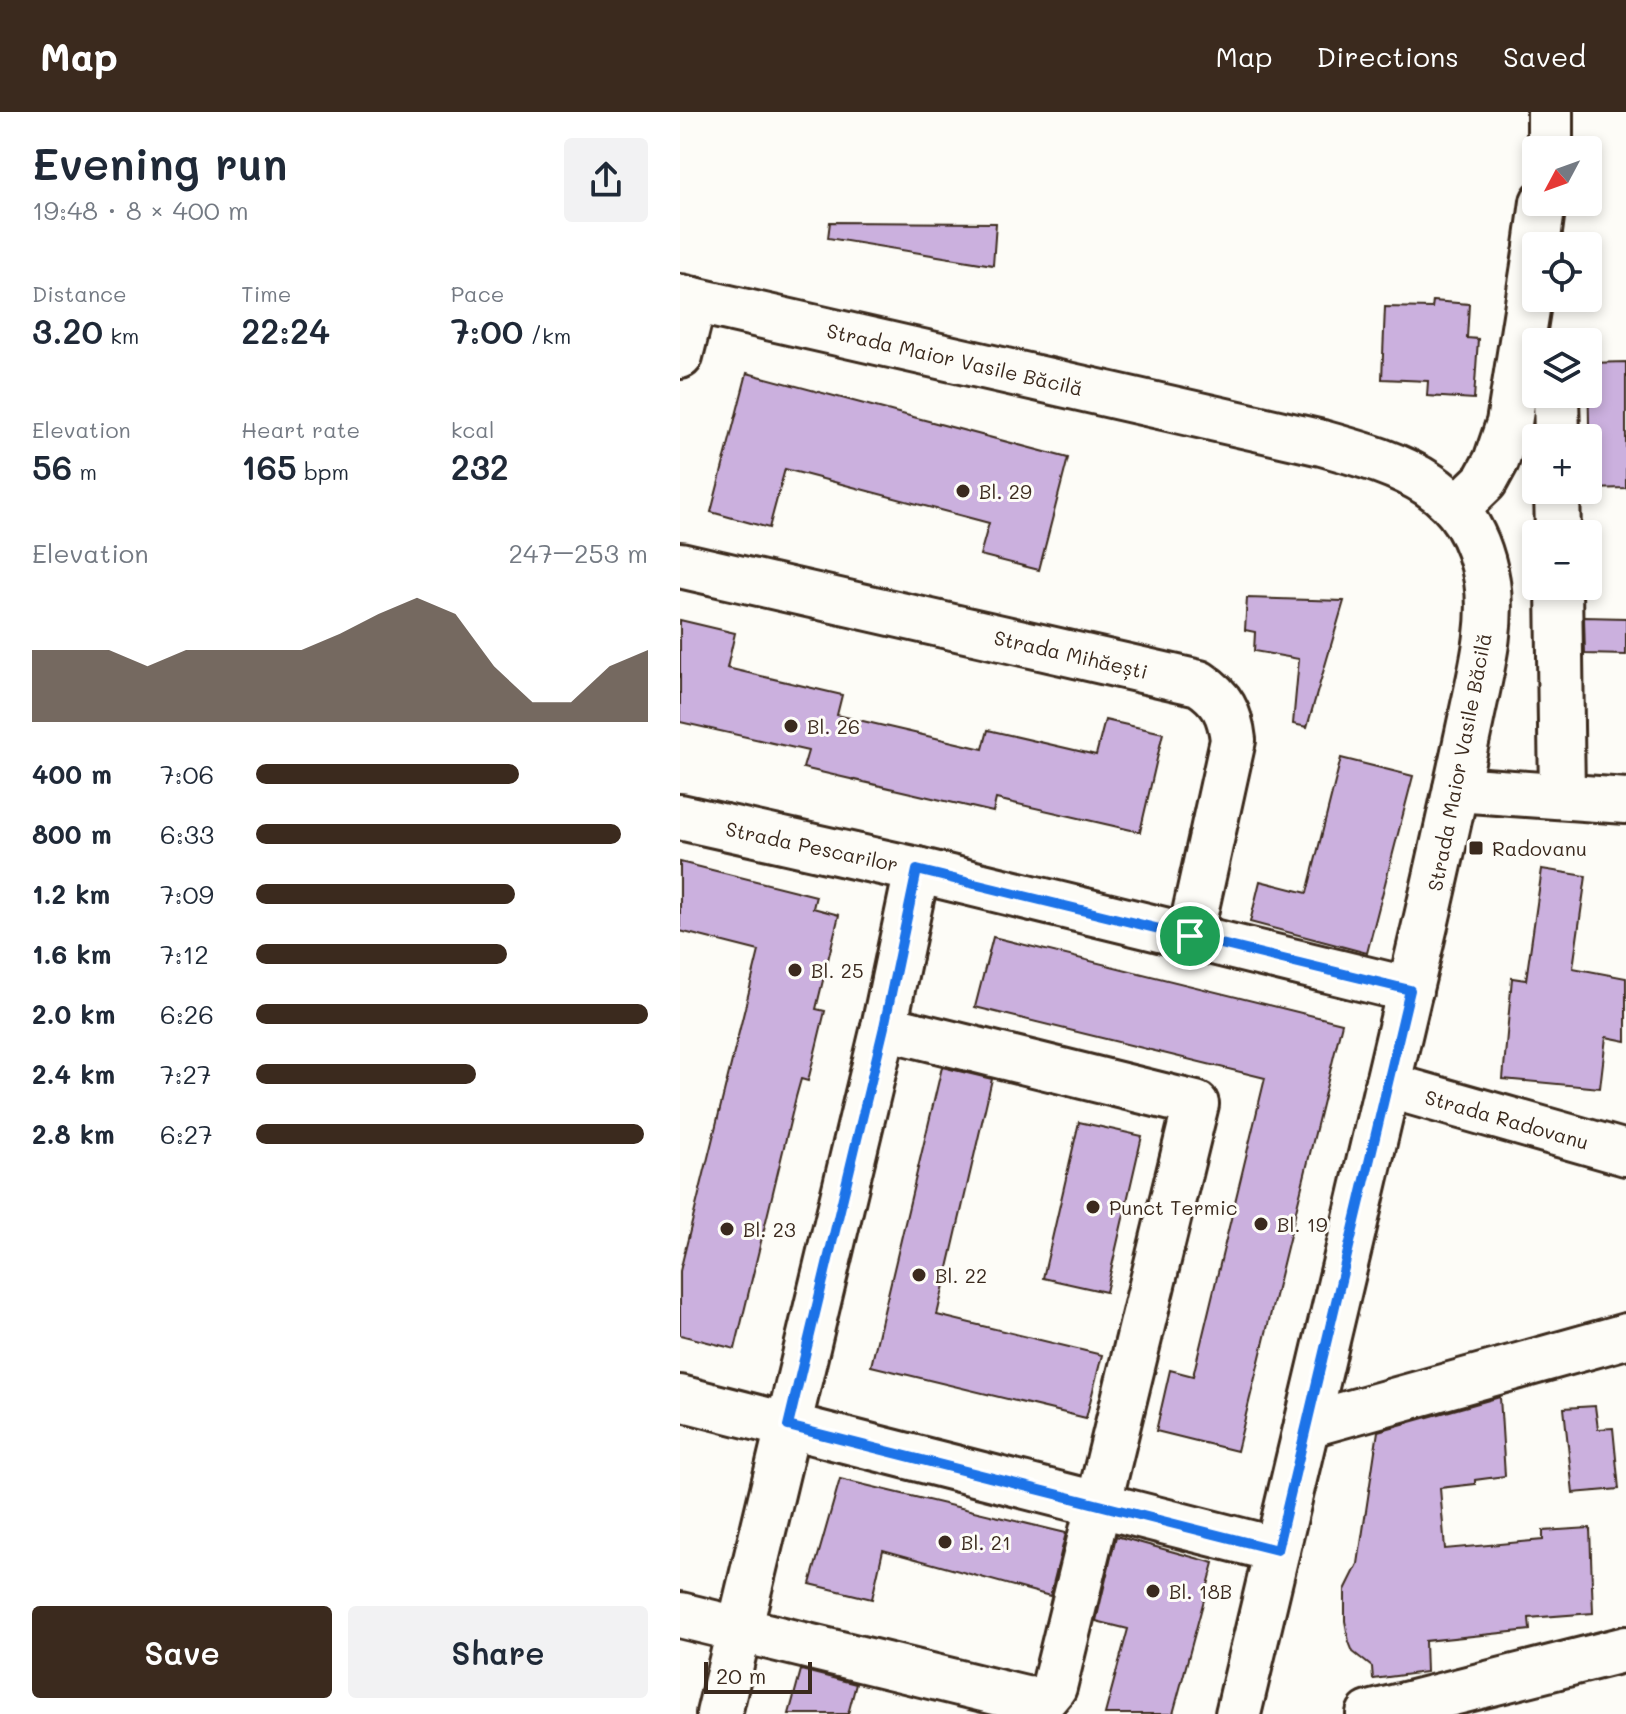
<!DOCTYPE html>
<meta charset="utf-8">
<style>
body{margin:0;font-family:Mali,sans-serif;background:#f2f2f3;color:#1f2937;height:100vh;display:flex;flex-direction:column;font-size:30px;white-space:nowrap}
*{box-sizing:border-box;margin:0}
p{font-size:26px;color:#747a83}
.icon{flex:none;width:44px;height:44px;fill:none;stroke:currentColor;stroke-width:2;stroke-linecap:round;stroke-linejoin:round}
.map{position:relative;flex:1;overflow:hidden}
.sheet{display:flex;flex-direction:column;background:#fff;width:680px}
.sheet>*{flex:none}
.needle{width:52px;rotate:229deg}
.controls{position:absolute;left:842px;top:24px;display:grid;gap:16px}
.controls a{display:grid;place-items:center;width:80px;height:80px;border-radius:8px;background:#fff;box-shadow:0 4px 12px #0003;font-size:40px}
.scale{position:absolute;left:24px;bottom:20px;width:108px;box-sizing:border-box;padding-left:8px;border:4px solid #3b2a1e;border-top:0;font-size:22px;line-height:28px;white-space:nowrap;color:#3b2a1e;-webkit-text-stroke:6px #fdfcf7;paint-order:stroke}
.pin{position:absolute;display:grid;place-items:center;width:68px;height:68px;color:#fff;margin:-34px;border:4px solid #fff;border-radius:50%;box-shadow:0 2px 8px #0007}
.round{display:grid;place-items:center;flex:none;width:84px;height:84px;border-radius:8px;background:#f2f2f3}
.head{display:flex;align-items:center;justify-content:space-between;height:136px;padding:0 32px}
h1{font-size:44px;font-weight:600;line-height:60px}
.figures{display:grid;grid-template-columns:repeat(3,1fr);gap:12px;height:136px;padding:8px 32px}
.figures div{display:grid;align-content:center}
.figures b{font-size:34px;font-weight:600}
.figures small{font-size:22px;font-weight:400}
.figures p{font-size:22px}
.chart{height:224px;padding:16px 32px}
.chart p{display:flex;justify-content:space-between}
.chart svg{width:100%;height:144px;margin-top:8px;fill:#3b2a1e;opacity:.7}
.action{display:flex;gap:16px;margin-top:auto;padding:16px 32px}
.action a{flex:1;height:92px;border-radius:8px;background:#3b2a1e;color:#fff;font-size:32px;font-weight:600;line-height:92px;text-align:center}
.action a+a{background:#f2f2f3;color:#1f2937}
ul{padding:0 32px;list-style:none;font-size:26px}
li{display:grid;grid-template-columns:128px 96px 1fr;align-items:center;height:60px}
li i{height:20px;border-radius:10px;background:#3b2a1e}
header{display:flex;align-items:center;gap:48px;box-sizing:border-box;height:112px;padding:0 40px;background:#3b2a1e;color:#fff}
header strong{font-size:38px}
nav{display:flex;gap:44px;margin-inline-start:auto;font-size:28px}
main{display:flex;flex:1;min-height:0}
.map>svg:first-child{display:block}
.building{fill:#cbb0de;stroke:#3b2a1e;stroke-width:2}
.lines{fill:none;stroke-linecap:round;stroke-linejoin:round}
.minor-casing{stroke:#3b2a1e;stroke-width:50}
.minor{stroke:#fdfcf7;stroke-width:44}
.route-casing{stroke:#fff;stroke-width:16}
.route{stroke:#1a73e8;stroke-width:10}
.poi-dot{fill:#3b2a1e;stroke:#fdfcf7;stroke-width:3}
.labels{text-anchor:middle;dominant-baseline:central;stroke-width:6;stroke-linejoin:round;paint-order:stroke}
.street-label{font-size:20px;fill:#3b2a1e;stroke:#fdfcf7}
.poi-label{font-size:20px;fill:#3b2a1e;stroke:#fdfcf7;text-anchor:start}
</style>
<header>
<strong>Map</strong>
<nav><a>Map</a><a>Directions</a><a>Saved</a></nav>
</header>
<main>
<section class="sheet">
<div class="head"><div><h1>Evening run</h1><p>19:48 · 8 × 400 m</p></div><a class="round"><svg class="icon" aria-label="share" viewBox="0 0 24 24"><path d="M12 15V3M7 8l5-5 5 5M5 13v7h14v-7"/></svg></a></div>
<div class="figures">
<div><p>Distance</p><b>3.20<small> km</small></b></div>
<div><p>Time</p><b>22:24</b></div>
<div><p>Pace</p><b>7:00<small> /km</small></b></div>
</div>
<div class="figures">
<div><p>Elevation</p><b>56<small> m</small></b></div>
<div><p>Heart rate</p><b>165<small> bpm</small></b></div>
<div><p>kcal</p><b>232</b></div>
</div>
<div class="chart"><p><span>Elevation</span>247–253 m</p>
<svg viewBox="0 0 160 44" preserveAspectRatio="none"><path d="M0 44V22L10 22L20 22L30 27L40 22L50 22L60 22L70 22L80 17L90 11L100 6L110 11L120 27L130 38L140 38L150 27L160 22V44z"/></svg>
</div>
<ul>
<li><b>400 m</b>7:06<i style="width:67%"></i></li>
<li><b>800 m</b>6:33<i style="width:93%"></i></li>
<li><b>1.2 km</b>7:09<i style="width:66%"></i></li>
<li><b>1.6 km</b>7:12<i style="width:64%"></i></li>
<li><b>2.0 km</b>6:26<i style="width:100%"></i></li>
<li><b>2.4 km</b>7:27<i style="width:56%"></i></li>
<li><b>2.8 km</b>6:27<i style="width:99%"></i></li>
</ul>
<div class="action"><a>Save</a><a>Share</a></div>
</section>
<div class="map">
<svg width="946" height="1602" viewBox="0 0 946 1602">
<rect width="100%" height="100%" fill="#fdfcf7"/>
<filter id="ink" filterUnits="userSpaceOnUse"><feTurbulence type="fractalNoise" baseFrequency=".0125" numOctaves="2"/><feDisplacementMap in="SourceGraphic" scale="16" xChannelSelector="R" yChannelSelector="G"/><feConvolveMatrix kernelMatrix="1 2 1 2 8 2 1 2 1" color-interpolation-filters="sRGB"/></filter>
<g filter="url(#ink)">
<g class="building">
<path d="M 150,110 L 316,111 L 313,153 L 148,126 Z"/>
<path d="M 753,189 L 789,192 L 787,226 L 798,227 L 794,287 L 747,284 L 748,269 L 702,267 L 705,195 L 752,196 Z"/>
<path d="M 946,250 L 946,376 L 910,377 L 908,251 Z"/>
<path d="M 67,261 L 388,346 L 359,458 L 300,443 L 309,411 L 105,357 L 89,416 L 31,400 Z"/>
<path d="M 567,486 L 664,489 L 627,615 L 613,612 L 619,547 L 574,539 L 575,520 L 565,518 Z"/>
<path d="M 904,505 L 946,506 L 946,543 L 905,542 Z"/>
<path d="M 0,508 L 55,521 L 47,556 L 162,583 L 157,603 L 303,637 L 308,618 L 416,643 L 425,608 L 483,621 L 460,720 L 316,687 L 313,700 L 123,656 L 128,639 L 0,610 Z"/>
<path d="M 661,646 L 733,664 L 687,841 L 570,810 L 580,769 L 627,781 Z"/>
<path d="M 0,750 L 136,784 L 133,796 L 159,803 L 136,897 L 145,899 L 128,969 L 121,967 L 116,985 L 55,1237 L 0,1223 L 0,1159 L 79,839 L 0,819 Z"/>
<path d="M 862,757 L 906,764 L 893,856 L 946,866 L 946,929 L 926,925 L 920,976 L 823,967 L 832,866 L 846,868 Z"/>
<path d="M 313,825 L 662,911 L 557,1339 L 476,1319 L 490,1258 L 513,1264 L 585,966 L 295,895 Z"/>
<path d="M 262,955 L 312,967 L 257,1203 L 422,1243 L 406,1306 L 191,1254 Z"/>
<path d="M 399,1010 L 462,1024 L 426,1180 L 363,1166 Z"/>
<path d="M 820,1285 L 825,1364 L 795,1368 L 795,1372 L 760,1376 L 765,1437 L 863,1428 L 863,1419 L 910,1416 L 913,1501 L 849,1506 L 850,1518 L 745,1529 L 746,1560 L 693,1567 L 692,1555 L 673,1540 L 669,1530 L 665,1509 L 665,1478 L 678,1452 L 698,1319 Z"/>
<path d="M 915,1294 L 918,1317 L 933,1316 L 939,1377 L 893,1381 L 884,1296 Z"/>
<path d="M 160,1367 L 386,1421 L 370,1484 L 203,1438 L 192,1487 L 130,1472 Z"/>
<path d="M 436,1424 L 534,1451 L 493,1602 L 425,1602 L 448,1517 L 416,1509 Z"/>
<path d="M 121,1558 L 176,1572 L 168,1602 L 109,1602 Z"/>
</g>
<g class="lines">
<defs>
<g id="minor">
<path d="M 870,38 L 870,0"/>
<path d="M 857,134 L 863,90"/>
<path d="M 0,185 L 642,331 C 724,354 791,373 807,469 C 814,513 800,563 791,607 C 777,673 762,739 747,805 C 685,1071 621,1336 558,1602"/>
<path d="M 0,244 L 14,188"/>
<path d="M 876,282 L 877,326"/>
<path d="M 877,378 L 878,422"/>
<path d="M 777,396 L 805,369 L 816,349 L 829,311 L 856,141"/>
<path d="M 0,453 L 519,571 C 542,586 550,601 553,628 L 510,824"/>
<path d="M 879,474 L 882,683"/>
<path d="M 776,677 L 946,689"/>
<path d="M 0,705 L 237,758 L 730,878"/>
<path d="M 707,973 L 946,1041"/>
<path d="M 0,1286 L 597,1438"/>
<path d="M 627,1313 L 946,1224"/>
<path d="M 0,1503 L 345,1587 L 363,1588 L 374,1575 L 516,992 L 204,915"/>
<path d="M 39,1602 L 204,915 L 237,758"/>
<path d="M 689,1602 L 946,1537"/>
</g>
</defs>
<use href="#minor" class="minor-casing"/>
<use href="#minor" class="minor"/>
</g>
</g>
<g class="lines" filter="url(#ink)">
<defs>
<path id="route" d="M 237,758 L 730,878 L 597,1438 L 108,1314 L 204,915 Z"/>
</defs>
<use href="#route" class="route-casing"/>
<use href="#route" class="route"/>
</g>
<g class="poi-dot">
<circle cx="283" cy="379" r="8"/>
<circle cx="111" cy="614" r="8"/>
<rect x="788" y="728" width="16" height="16" rx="4"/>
<circle cx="115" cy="858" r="8"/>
<circle cx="413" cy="1095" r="8"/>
<circle cx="581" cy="1112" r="8"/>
<circle cx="47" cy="1117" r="8"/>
<circle cx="239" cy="1163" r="8"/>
<circle cx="265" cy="1430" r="8"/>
<circle cx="473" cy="1479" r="8"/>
</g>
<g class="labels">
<g class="street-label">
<text transform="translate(275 247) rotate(13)">Strada Maior Vasile Băcilă</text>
<text transform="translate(391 542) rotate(13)">Strada Mihăești</text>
<text transform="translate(779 650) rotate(-79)">Strada Maior Vasile Băcilă</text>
<text transform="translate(132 734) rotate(12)">Strada Pescarilor</text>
<text transform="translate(827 1007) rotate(16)">Strada Radovanu</text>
</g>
<g class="poi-label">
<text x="299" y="379">Bl. 29</text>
<text x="127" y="614">Bl. 26</text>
<text x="812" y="736">Radovanu</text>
<text x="131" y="858">Bl. 25</text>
<text x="429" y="1095">Punct Termic</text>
<text x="597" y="1112">Bl. 19</text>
<text x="63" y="1117">Bl. 23</text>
<text x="255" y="1163">Bl. 22</text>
<text x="281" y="1430">Bl. 21</text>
<text x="489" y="1479">Bl. 18B</text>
</g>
</g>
</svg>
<div class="controls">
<a><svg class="needle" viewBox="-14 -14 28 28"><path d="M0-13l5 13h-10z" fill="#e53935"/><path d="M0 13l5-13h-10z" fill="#747a83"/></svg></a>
<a><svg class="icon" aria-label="locate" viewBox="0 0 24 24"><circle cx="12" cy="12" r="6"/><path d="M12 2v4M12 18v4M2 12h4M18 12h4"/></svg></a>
<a><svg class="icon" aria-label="layers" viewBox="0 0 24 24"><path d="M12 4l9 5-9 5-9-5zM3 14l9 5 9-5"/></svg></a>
<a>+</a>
<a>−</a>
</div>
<div class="scale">20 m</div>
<div class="pin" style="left:510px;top:824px;background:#1e9e55"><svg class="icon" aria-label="arrive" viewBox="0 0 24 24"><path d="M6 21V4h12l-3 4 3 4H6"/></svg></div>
</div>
</main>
